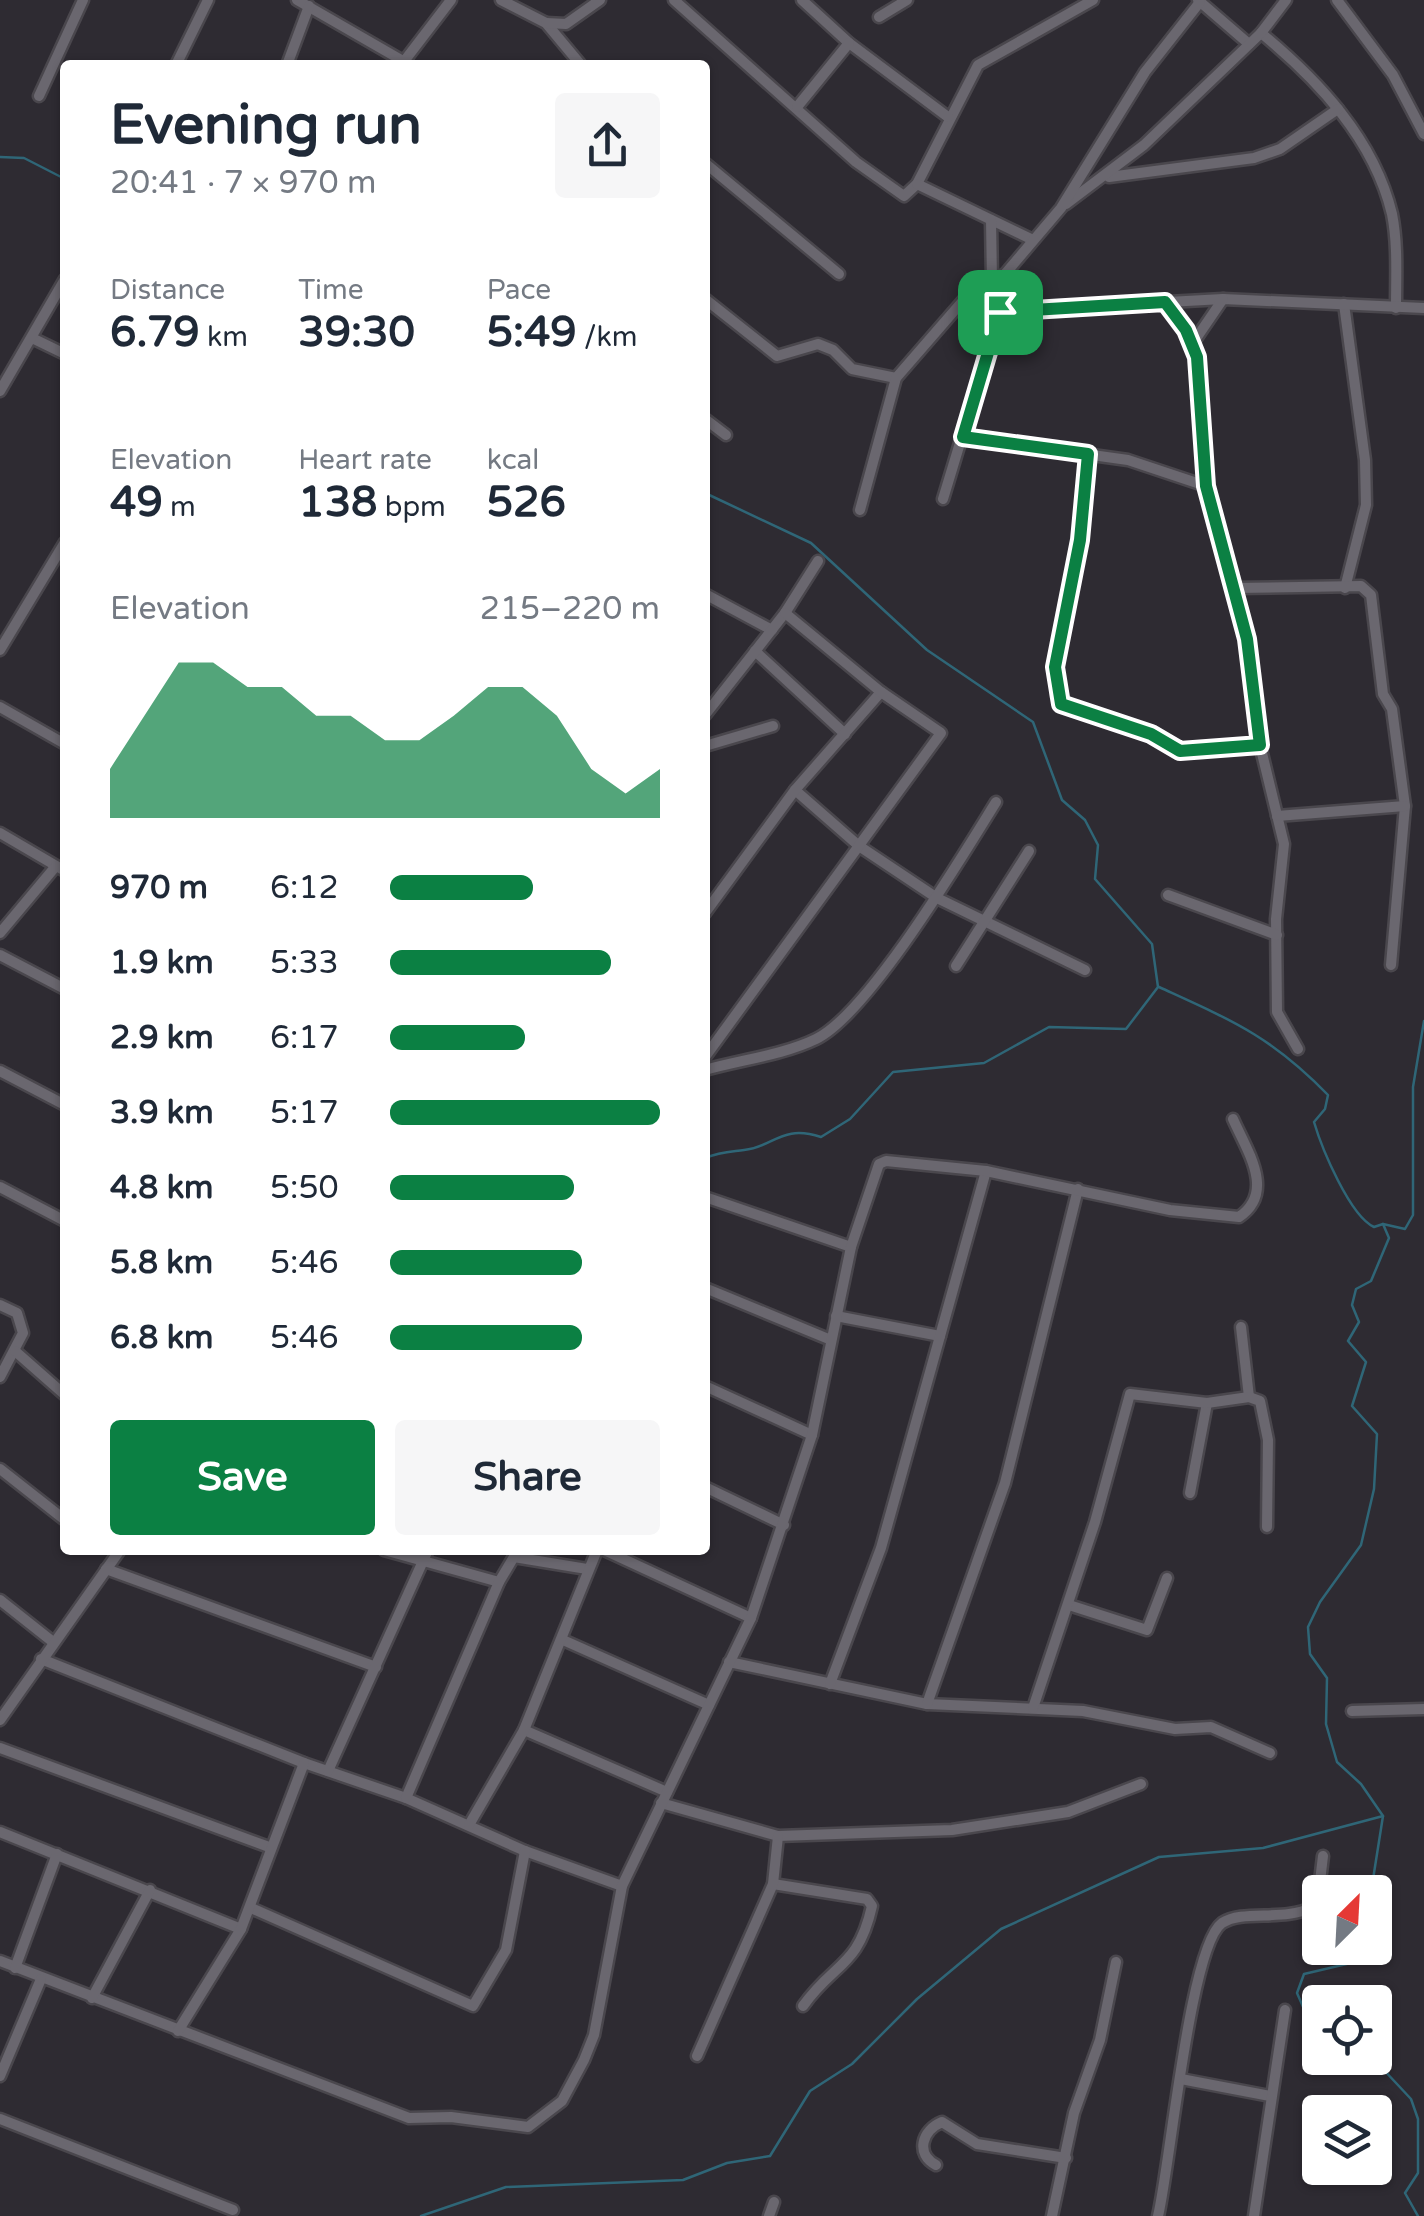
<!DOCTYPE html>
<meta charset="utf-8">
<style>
body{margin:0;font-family:"Varela Round",sans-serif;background:#f6f6f7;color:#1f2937;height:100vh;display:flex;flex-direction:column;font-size:38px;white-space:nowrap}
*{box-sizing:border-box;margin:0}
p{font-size:32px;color:#747a83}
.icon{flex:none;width:55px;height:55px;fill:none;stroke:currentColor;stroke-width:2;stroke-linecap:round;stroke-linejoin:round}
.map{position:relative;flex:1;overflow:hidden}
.side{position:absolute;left:60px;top:60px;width:650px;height:1495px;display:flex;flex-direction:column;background:#fff;border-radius:10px;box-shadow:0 2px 8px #0004}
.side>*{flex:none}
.needle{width:65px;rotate:24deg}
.buttons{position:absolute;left:1302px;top:1875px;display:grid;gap:20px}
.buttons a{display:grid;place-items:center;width:90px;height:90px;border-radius:10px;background:#fff;box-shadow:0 2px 8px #0004;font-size:50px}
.pin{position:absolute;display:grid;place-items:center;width:85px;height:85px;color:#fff;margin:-42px;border-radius:20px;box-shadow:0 5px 15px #0006}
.round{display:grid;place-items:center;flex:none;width:105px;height:105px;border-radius:10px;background:#f6f6f7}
.summary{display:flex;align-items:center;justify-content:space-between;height:170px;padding:0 50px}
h1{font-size:55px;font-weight:700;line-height:75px}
.figures{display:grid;grid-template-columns:repeat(3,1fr);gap:15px;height:170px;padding:10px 50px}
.figures div{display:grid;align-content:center}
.figures b{font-size:42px;font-weight:700}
.figures small{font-size:28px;font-weight:400}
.figures p{font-size:28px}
.chart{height:280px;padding:20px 50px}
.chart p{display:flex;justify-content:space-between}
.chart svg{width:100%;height:180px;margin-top:10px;fill:#0b8043;opacity:.7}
.action{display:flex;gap:20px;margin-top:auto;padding:20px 50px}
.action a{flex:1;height:115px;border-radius:10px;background:#0b8043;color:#fff;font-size:40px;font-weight:700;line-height:115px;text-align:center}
.action a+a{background:#f6f6f7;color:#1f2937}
ul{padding:0 50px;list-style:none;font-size:32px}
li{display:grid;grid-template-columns:160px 120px 1fr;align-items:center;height:75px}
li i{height:25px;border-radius:12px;background:#0b8043}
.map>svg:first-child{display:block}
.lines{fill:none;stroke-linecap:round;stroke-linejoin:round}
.stream{stroke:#2f6677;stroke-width:2.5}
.minor-casing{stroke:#4a474d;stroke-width:15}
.minor{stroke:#6a676f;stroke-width:10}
.route-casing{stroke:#fff;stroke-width:20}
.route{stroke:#0b8043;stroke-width:12}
</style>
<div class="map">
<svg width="1424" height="2216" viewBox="0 0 1424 2216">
<rect width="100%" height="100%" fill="#2e2b32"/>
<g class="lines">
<g class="stream">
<path d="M 0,157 L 24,158 L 65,179"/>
<path d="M 705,493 L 811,543 L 927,650 L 1033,722 L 1062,800 L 1085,820 L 1098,845 L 1095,879 L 1152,944 L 1158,987 L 1126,1029 L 1049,1027 L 984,1063 L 893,1072 L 850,1119 L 821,1137 C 781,1124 774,1147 744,1150 C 729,1152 720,1152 705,1158"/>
<path d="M 1159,987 C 1231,1020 1271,1036 1328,1095 L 1325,1109 L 1314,1122 C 1322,1149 1350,1216 1374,1227 L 1383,1224 L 1405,1229 L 1413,1215 L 1413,1087 L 1424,1021"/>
<path d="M 1371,1892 L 1383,1816 L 1361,1784 L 1337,1762 L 1326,1724 L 1327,1678 L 1310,1654 L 1308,1627 L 1320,1602 L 1361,1545 L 1374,1489 L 1377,1434 L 1352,1406 L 1366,1362 L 1348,1341 L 1359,1322 L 1352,1305 L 1356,1289 L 1371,1281 L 1389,1238 L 1383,1224"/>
<path d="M 1320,2018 L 1304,2009 L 1297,1993 L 1304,1974 L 1355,1962 L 1360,1948"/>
<path d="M 1355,2058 L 1356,2064 L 1382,2068 L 1411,2099 L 1418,2119 L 1418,2173 L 1405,2193 L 1418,2216"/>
<path d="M 421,2216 L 506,2187 L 683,2180 L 727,2163 L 770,2156 L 810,2091 L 852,2064 L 917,1999 L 1001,1929 L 1159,1857 L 1263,1848 L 1383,1816"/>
</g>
<defs>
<g id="minor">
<path d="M 297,0 L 410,65"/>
<path d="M 501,0 L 546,23 L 581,65"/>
<path d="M 674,0 L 856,162 L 904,196 L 917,184 L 978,65 L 1093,0"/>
<path d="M 802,0 L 849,43 L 948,117"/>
<path d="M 1198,0 L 1249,44"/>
<path d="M 1337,0 L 1393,75 L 1424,134"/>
<path d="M 879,17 L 907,0"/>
<path d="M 546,23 L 566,24 L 600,0"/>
<path d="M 1261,33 C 1318,80 1374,139 1392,214 C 1398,244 1396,277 1396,308"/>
<path d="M 402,64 L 451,0"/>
<path d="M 176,65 L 208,0"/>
<path d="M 287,65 L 309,6"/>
<path d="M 39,96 L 83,0"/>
<path d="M 797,107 L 849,43"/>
<path d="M 705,163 L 839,274"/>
<path d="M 1109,177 L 1254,158 L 1280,149 L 1338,109"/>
<path d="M 917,184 L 1031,239"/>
<path d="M 1066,204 L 1144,145 L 1261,33 L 1286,0"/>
<path d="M 991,220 L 992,281"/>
<path d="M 705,299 L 777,356 L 818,344 L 833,350 L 852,369 L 896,378"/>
<path d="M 1165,302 L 1186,330 L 1197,357 L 1206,486"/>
<path d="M 1344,304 L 1365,460 L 1366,505 L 1345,588"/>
<path d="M 1000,311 L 1223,299 L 1424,308"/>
<path d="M 32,338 L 65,354"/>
<path d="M 1193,343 L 1223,299"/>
<path d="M 0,391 L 65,279"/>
<path d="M 705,419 L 726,435"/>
<path d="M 963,437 L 1128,460 L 1206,486 L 1247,639 L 1260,745 L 1284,844 L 1276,919 L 1277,1012 L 1298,1049"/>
<path d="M 1088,455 L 1080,540 L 1055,667 L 1057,697 L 1072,710 L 1151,734 L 1180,751 L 1260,745"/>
<path d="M 943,499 L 1000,311 L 1005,274 L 1061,208 L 1145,72 L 1200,2"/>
<path d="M 860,510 L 896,378 L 968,295 L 1005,274"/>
<path d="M 1235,588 L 1361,586 L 1371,595 L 1383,694 L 1392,709 L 1405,806 L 1391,965"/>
<path d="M 705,594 L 772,630"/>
<path d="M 0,650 L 65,542"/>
<path d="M 755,651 L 845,734"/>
<path d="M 0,707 L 65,744"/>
<path d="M 705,715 L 785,613 L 818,561"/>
<path d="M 705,746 L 773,726"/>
<path d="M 795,790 L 859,846 L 937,898 L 1085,970"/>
<path d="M 1277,816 L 1405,806"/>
<path d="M 0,833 L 65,871"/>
<path d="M 1168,895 L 1277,935"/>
<path d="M 705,913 L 795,790 L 881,692"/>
<path d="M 0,933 L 56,866"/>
<path d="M 0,955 L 65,989"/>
<path d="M 956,966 L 1029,851"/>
<path d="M 705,1057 L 941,733 L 881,692 L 785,613"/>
<path d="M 705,1070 C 740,1060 783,1055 816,1039 C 868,1014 963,855 996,802"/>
<path d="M 0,1071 L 65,1105"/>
<path d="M 0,1187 L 65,1221"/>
<path d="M 705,1197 L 851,1247"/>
<path d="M 705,1288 L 831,1340"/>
<path d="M 0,1305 L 17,1313 L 23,1333 L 0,1377"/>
<path d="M 836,1316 L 940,1336"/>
<path d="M 1241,1327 L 1249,1397"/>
<path d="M 15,1351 L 65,1395"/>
<path d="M 705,1386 L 812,1435"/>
<path d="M 0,1469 L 65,1520"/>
<path d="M 705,1487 L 784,1525"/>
<path d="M 1190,1493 L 1207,1403"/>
<path d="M 384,1550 L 499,1582"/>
<path d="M 604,1550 L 751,1618"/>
<path d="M 514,1557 L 587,1569"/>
<path d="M 106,1569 L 376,1667"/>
<path d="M 0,1600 L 53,1642"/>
<path d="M 1069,1605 L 1147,1630 L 1167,1578"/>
<path d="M 563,1640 L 709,1705"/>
<path d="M 41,1659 L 304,1763 L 406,1798 L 525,1851 L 622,1886"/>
<path d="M 729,1662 L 927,1704 L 1083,1711 L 1175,1729 L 1211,1727 L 1270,1753"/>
<path d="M 830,1684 L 881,1548 L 986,1171"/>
<path d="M 927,1704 L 1005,1483 L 1078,1189"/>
<path d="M 1033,1708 L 1095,1522 L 1130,1394 L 1207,1403 L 1249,1397 L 1260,1401 L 1268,1440 L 1267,1527"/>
<path d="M 1352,1711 L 1424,1709"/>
<path d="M 0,1720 L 120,1550"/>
<path d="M 524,1730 L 667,1792"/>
<path d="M 0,1748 L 269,1847"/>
<path d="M 328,1771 L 428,1550"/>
<path d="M 406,1798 L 499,1582 L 518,1550"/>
<path d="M 661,1803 L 778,1836 L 952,1830 L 1068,1812 L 1141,1784"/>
<path d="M 469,1825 L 524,1730 L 597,1550"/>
<path d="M 0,1832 L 241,1929"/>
<path d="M 773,1884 L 867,1899 L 872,1906 C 858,1968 834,1962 803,2006"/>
<path d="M 251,1908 L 473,2006 L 506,1950 L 525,1851"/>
<path d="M 0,1961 L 409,2118 L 451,2117 L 528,2127 L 562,2101 L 584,2060 L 594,2035 L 622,1886 L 751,1618 L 812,1435 L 851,1247 L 879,1164 L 886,1161 L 986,1171 L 1170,1210 L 1239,1217 C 1276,1192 1247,1151 1233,1119"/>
<path d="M 15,1968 L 57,1854"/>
<path d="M 92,1998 L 150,1890"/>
<path d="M 178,2031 L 241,1929 L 304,1763"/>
<path d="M 697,2056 L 773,1884 L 778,1836"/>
<path d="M 0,2076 L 41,1979"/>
<path d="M 1181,2079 L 1270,2096"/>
<path d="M 0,2119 L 233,2210"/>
<path d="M 936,2165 C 915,2154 922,2130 942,2122 L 977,2144 L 1066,2158"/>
<path d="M 769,2216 L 774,2202"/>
<path d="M 1052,2216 L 1074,2113 L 1100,2040 L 1116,1962"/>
<path d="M 1158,2216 C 1170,2167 1190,1946 1222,1923 C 1243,1909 1285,1922 1312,1907 L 1318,1898 L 1323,1856"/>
<path d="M 1254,2216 L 1285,2010"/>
</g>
</defs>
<use href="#minor" class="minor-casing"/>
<use href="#minor" class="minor"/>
</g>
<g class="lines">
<defs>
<path id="route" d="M 1165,302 L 1186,330 L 1197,357 L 1206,486 L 1247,639 L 1260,745 L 1180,751 L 1151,734 L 1061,704 L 1055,667 L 1080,540 L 1088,454 L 963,437 L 1000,312 Z"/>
</defs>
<use href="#route" class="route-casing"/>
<use href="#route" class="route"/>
</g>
</svg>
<div class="buttons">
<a><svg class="needle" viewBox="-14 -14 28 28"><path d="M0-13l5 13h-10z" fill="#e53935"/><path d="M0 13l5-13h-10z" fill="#747a83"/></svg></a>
<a><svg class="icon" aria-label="locate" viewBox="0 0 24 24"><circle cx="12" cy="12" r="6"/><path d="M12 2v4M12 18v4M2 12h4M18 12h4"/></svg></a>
<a><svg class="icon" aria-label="layers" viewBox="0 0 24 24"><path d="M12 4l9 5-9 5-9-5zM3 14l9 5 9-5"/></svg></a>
</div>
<div class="pin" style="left:1000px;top:312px;background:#1e9e55"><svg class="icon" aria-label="arrive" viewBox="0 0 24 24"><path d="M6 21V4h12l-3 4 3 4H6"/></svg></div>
<section class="side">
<div class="summary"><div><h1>Evening run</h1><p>20:41 · 7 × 970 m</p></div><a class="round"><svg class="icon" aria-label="share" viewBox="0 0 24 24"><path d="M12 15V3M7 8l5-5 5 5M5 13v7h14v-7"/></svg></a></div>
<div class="figures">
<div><p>Distance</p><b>6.79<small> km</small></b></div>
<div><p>Time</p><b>39:30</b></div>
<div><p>Pace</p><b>5:49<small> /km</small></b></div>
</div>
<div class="figures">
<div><p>Elevation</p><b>49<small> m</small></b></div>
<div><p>Heart rate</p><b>138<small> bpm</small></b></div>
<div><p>kcal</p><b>526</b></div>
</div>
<div class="chart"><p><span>Elevation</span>215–220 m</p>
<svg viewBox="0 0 160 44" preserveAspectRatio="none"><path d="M0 44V32L10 19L20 6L30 6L40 12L50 12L60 19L70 19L80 25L90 25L100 19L110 12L120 12L130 19L140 32L150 38L160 32V44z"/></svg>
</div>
<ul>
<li><b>970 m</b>6:12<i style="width:53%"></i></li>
<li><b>1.9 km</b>5:33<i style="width:82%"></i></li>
<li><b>2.9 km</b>6:17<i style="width:50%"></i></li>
<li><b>3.9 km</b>5:17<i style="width:100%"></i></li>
<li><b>4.8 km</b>5:50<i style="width:68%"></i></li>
<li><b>5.8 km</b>5:46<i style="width:71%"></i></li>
<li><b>6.8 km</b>5:46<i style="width:71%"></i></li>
</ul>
<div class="action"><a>Save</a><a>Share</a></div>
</section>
</div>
